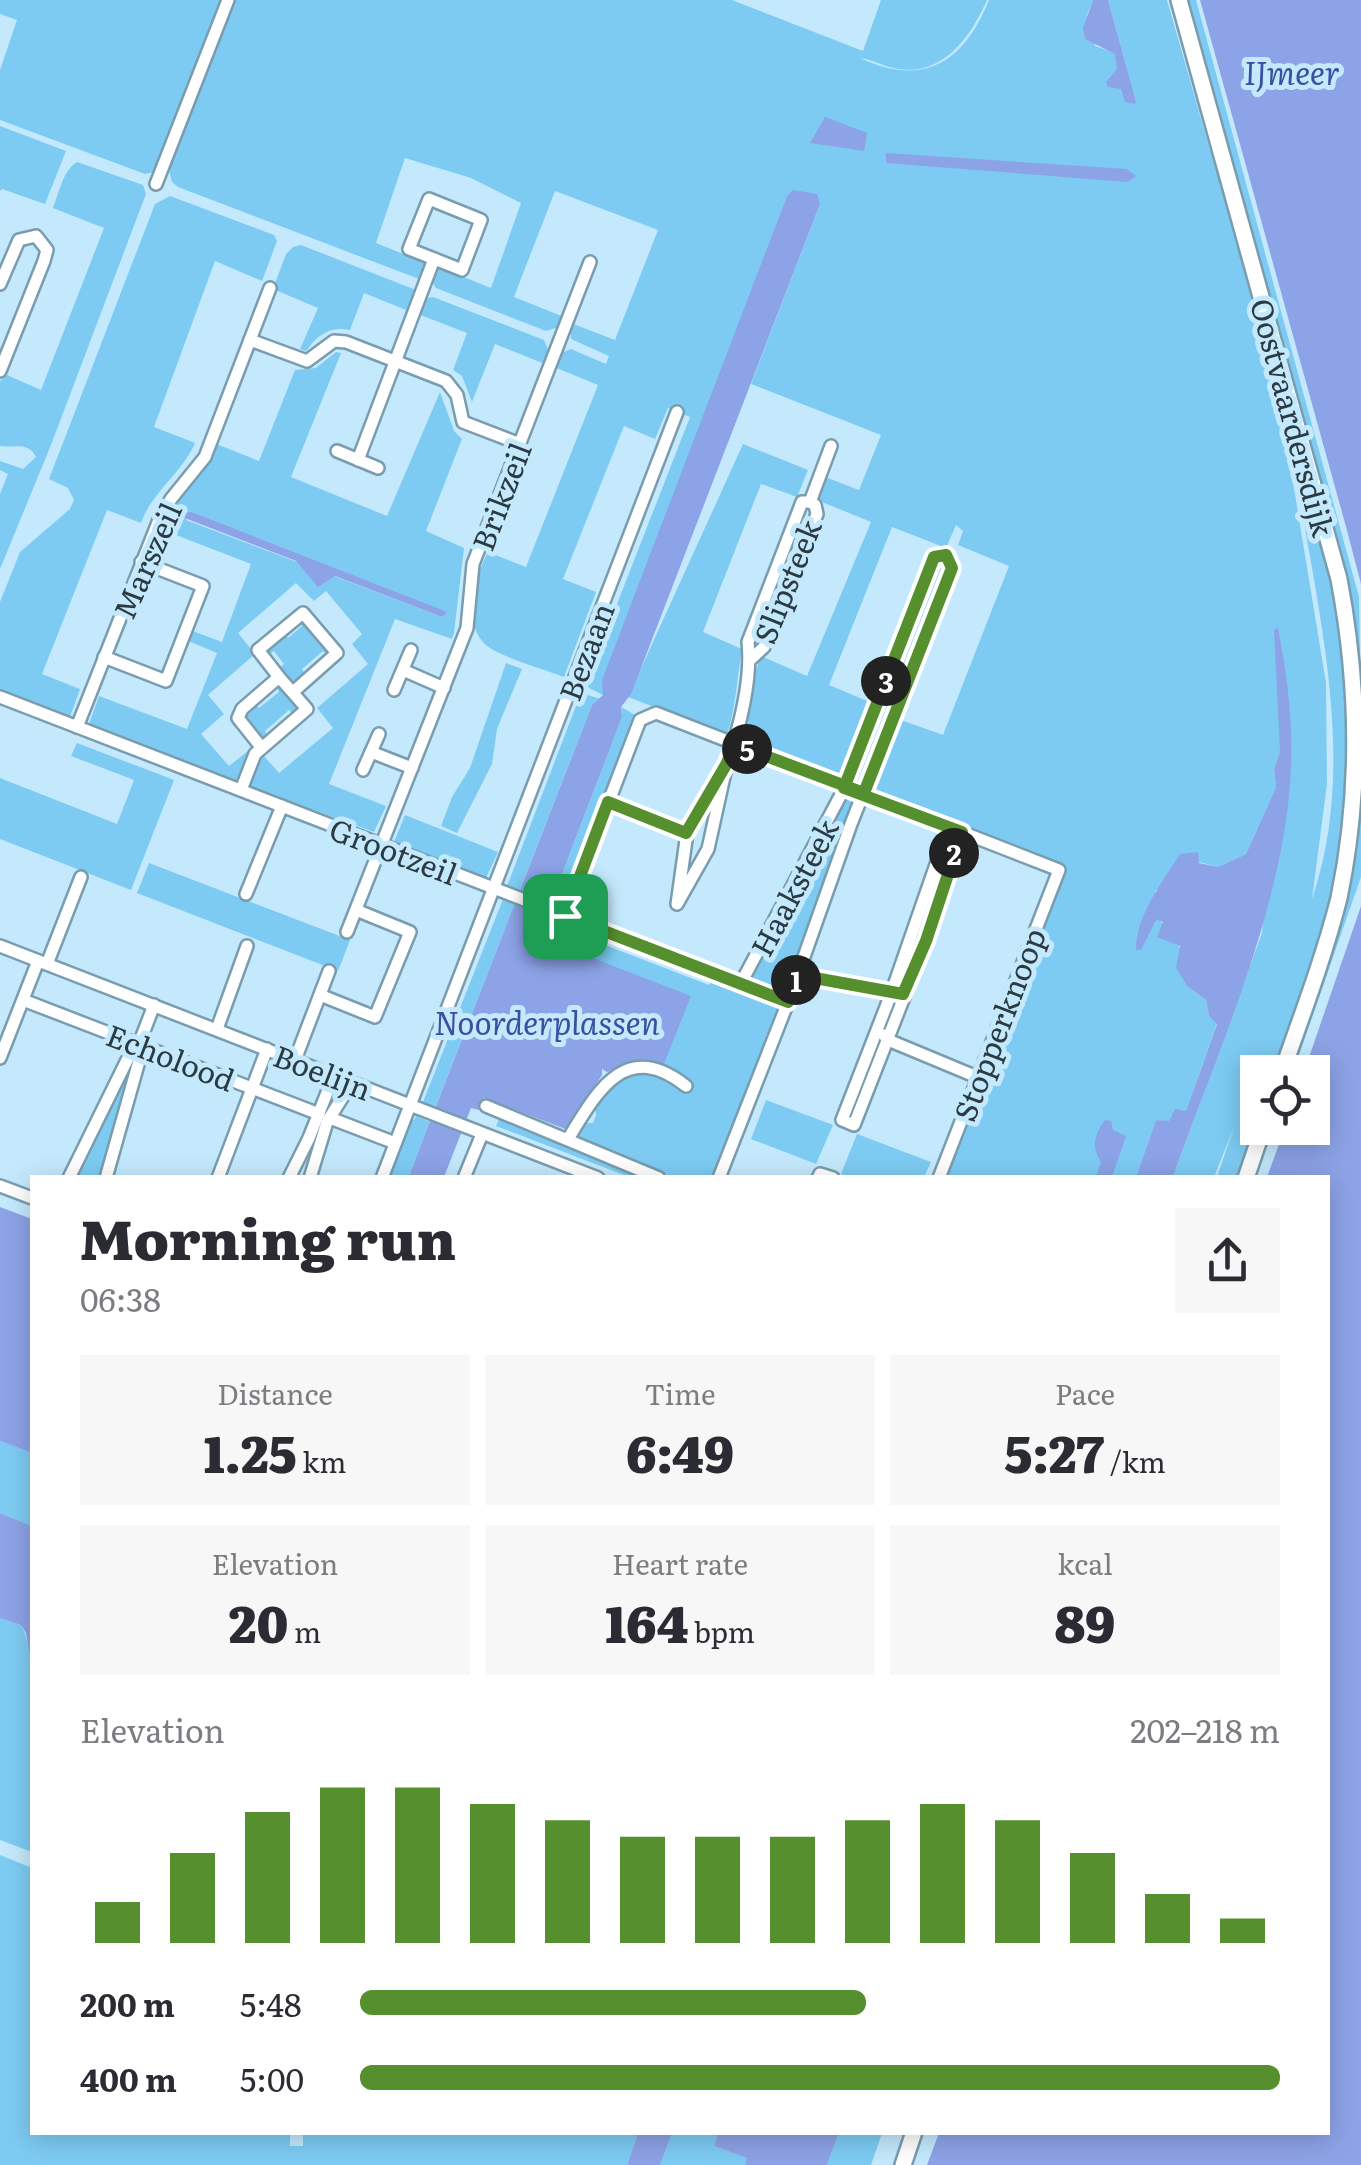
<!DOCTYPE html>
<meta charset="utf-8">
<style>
body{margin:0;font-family:Literata,serif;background:#f7f7f7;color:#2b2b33;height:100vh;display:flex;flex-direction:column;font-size:38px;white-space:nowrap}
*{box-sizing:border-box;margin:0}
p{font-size:32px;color:#7c7c81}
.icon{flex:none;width:55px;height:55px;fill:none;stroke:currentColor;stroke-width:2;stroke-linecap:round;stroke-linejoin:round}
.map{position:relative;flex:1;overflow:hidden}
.drawer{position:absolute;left:30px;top:1175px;width:1300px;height:960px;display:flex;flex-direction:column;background:#fff;border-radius:0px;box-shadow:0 5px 25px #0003}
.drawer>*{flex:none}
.fabs{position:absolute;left:1240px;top:1055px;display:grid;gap:20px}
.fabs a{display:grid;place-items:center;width:90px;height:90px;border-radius:0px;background:#fff;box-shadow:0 5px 25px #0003;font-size:50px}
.pin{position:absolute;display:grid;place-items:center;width:85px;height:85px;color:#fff;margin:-42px;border-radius:20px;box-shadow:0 5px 15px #0006}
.km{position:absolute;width:50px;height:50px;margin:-25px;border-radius:50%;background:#222;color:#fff;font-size:28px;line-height:50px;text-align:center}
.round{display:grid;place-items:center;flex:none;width:105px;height:105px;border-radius:0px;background:#f7f7f7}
.summary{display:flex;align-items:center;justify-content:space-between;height:170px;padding:0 50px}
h1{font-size:55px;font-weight:800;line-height:75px}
.metrics{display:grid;grid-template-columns:repeat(3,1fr);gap:15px;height:170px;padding:10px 50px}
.metrics div{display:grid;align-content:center;border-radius:0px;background:#f7f7f7;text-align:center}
.metrics b{font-size:50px;font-weight:800}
.metrics small{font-size:28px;font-weight:400}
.metrics p{font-size:28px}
.chart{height:280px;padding:20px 50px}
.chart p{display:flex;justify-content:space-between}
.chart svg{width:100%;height:180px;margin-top:10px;stroke:#56902e;stroke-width:6}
ul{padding:0 50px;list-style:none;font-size:32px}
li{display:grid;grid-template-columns:160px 120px 1fr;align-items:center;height:75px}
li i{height:25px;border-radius:12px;background:#56902e}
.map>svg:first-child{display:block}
.green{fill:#7dcbf3;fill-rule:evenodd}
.water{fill:#8da3e7}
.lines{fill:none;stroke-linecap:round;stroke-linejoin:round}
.street-casing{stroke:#799daf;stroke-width:16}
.secondary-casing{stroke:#799daf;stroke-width:20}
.street{stroke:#fff;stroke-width:11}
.secondary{stroke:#fff;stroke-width:15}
.route-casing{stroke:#fff;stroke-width:20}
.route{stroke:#56902e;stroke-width:12}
.labels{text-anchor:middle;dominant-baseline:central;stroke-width:10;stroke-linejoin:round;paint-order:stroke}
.street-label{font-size:30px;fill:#2c3a42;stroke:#c4e9fd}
.water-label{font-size:32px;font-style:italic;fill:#3c50a1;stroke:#c4e9fd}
</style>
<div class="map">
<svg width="1361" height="2165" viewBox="0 0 1361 2165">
<rect width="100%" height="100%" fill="#c4e9fd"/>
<g class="green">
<path d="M 0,0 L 221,0 L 154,172 L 145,174 L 0,120 L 0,70 L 17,20 L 0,14 Z"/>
<path d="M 235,0 L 732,0 L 863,51 L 881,0 L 987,0 C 971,36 944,76 898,69 C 885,67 871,59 860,58 C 924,88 964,62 989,0 L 1093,0 L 1087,15 L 1095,46 L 1115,53 L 1122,89 L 1134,104 L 1136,101 L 1108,0 L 1167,0 L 1214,164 L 1170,0 L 1174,0 L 1334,578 L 1350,691 L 1349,821 L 1321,947 L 1277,1072 L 1258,1072 L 1258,1128 L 1241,1177 L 1217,1177 L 1234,1127 L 1214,1177 L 1173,1177 L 1262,933 L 1280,751 L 1274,769 L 1276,787 L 1246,854 L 1218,867 L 1199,862 L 1155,891 L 1156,919 C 1181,931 1184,963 1188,987 L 1206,1000 L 1209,1016 L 1217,1023 L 1186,1111 L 1172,1115 L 1169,1122 L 1156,1120 L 1136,1177 L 942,1177 L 1061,868 L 872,794 L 901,720 L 943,735 L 1009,566 L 958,545 L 963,531 L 956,525 L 946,548 L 892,527 L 829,685 L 867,701 L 841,777 L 745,743 L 743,737 L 752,682 L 761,656 L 807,676 L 871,522 L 812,498 L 820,475 L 859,490 L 881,435 L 751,384 L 820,204 L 787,196 L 603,695 L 585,686 L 690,417 L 668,408 L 655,439 L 624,426 L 563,579 L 596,592 L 564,677 C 541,668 512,661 490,648 C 460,629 475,576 488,552 L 526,567 L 598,385 L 554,367 L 559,354 L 571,349 L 606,364 L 609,356 L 571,339 L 571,323 L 615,340 L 658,230 L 555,191 L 514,297 L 564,317 L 559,327 L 546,331 L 436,288 L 432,282 L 436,266 L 491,288 L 521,203 L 471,178 L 405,158 L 376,243 L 428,264 L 419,279 L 178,187 L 172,182 L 168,167 ZM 1261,334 C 1284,395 1294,463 1305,528 C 1326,649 1353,779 1312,899 L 1327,784 L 1326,683 L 1282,415 Z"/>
<path d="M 1188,0 L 1196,0 L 1359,597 L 1361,715 C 1358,618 1327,526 1303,433 C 1266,288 1227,144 1188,0 Z"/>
<path d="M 0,126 L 66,151 L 45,204 L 2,189 L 0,191 Z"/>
<path d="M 77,162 L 143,185 L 146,194 L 51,445 L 0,569 L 0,494 L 8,474 L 0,470 L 0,461 L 23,469 L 36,457 C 29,441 13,448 0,446 L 0,381 L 7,375 L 41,390 L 104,228 L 53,208 C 59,193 63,170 77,162 Z"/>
<path d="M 170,196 L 274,235 L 277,241 L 262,281 L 215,261 L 154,427 L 195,443 C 182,473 152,492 141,523 L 107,510 L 42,674 L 80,689 L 70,717 L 0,690 L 0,602 L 20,552 L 70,509 L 74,500 L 68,488 L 49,479 L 155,204 Z"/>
<path d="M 301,245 L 416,290 L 411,312 L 364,293 L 350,330 C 329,326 318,335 306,351 L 300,349 L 318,308 L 273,289 L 286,254 L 293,247 Z"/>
<path d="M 433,297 L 544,340 L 549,352 L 545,364 L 495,344 L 472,402 L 462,376 L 453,370 L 467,333 L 418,314 L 424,299 Z"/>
<path d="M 336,352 L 341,353 L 291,477 L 387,516 L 440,392 L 454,431 L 462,439 L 426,531 L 464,548 L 454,633 L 452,639 L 395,619 L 329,784 L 386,806 L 374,832 L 248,786 L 263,755 L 279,773 L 333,728 L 317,708 L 368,664 L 352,644 L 362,634 L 326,591 L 314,601 L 296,583 L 238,633 L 255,654 L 208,695 L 224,714 L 201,734 L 229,766 L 248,751 L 236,781 L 89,724 L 99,696 L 187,729 L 217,653 L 186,640 L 190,630 L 222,642 L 251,564 L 163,530 C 177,498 202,476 214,443 L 259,461 L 295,370 L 316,368 ZM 192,512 L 444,611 L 446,614 L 442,617 L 186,520 Z"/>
<path d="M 743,444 L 808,470 L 797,497 L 761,484 L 703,632 L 742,649 C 737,678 736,707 727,735 L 628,697 Z"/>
<path d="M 942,561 L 948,568 L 863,785 L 859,788 L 852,785 L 936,562 Z"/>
<path d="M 302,620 L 329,651 L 327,655 L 323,651 L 302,669 L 306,675 L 293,683 L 278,670 L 284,664 L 274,651 L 267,656 L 265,653 L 284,634 L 288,638 L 302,626 L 299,621 Z"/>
<path d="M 506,663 L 522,669 L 497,729 L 492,764 L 457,833 L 441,826 L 452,797 L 470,768 Z"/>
<path d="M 276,686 L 280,686 L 300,709 L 294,715 L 289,710 L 265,731 L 268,737 L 263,740 L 243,716 L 254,703 L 259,708 L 279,692 Z"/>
<path d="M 581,693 L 601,699 L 592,705 L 519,892 L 507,886 Z"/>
<path d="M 621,707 L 637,716 L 564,909 L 551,903 L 622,717 Z"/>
<path d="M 77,743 L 174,780 L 131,890 L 0,839 L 0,778 L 117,824 L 134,780 L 71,756 Z"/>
<path d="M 1361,783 L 1361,877 L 1293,1072 L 1287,1072 C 1317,977 1354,884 1361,783 Z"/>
<path d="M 845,796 L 856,801 L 789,990 L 783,994 L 751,980 L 750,976 Z"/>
<path d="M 405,815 L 498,852 L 486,878 L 394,842 Z"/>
<path d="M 149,863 L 350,940 L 338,971 L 137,893 Z"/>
<path d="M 503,899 L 515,903 L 435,1108 L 423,1102 Z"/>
<path d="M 546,914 L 575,926 L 574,933 L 709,985 L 712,978 L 776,1004 L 779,1012 L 716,1177 L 667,1177 L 667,1174 L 583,1144 L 577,1137 L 580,1123 L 593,1123 L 596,1115 L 595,1104 L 606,1086 L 635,1071 L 537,937 Z"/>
<path d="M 133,1057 L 101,1177 L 73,1177 Z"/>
<path d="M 766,1100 L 833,1125 L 816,1164 L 751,1139 Z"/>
<path d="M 416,1116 L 430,1122 L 408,1177 L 386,1178 L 409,1118 L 414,1120 Z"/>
<path d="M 499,1119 L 650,1177 L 629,1177 L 496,1126 Z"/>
<path d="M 857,1134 L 931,1162 L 924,1177 L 851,1178 L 841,1174 Z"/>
<path d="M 0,1441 L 32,1453 L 32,1526 L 0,1513 Z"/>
<path d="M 0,1618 L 21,1625 C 41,1658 32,1805 32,1852 L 0,1840 Z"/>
<path d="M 0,1855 L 32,1868 L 32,2132 L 290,2133 L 290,2146 L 303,2146 L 303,2132 L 638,2133 L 627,2165 L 0,2165 Z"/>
<path d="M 672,2133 L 719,2133 L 714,2146 L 748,2158 L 745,2165 L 660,2165 Z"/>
<path d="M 839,2133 L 882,2133 L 871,2165 L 827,2165 Z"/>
</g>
<g class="water">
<path d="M 1093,0 L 1108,0 L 1136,101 L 1135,104 L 1125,102 L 1121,89 L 1108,87 L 1106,82 L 1117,69 L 1115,54 L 1085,39 L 1083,28 Z"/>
<path d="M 1200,0 L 1361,0 L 1361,584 L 1345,523 Z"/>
<path d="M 825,117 L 867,133 L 864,151 L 810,143 Z"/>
<path d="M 886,153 L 1127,169 L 1136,176 L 1128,182 L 886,163 Z"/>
<path d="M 793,190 L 817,194 L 820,204 L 631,694 L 621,707 L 622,717 L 538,937 L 691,996 L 662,1069 L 630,1065 L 607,1072 L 602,1069 L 602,1075 L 568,1130 L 484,1098 L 479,1110 L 471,1108 L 444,1177 L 408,1178 L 592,705 L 603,695 L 602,680 L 787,196 Z"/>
<path d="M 192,512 L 445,611 L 446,614 L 442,617 L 335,576 L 318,587 L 296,561 L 182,517 L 184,513 Z"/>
<path d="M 1278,628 C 1289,683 1295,739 1289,796 C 1276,925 1216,1055 1173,1177 L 1136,1177 L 1156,1120 L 1169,1121 L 1175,1109 L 1186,1111 L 1217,1024 L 1209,1016 L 1206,1000 L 1188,987 L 1176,968 L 1180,946 L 1157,937 L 1163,922 L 1156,920 L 1141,950 L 1136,950 C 1136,915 1162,883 1180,854 L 1198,852 L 1199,863 L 1218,867 L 1246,854 L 1276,787 L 1274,769 L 1280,751 L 1274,630 Z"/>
<path d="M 1361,906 L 1361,2165 L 927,2165 L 939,2133 L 1328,2132 L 1328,1178 L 1267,1177 L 1285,1128 L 1312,1128 L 1312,1072 L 1304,1072 Z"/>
<path d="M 1105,1120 L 1111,1121 L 1113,1130 L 1126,1136 L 1112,1177 L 1096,1177 L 1101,1162 C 1091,1146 1094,1135 1105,1120 Z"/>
<path d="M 0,1207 L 32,1219 L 32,1453 L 0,1441 Z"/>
<path d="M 0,1513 L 32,1526 L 32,1671 L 26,1633 L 21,1625 L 0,1618 Z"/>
<path d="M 719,2132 L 839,2132 L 839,2133 L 827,2165 L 745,2165 L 747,2158 L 714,2146 Z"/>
<path d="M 638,2133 L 672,2133 L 660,2165 L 627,2165 Z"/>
</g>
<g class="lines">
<defs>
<g id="street">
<path d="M 156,184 L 228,0"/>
<path d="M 429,199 L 481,220 L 462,270 L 409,249 Z"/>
<path d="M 0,284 L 19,240 L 36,236 L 47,250 L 44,261 L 0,371"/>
<path d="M 250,340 L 307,361 L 334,341 L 346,342 L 446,381 L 457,395 L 463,422 L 520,444"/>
<path d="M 337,451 L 378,468"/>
<path d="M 358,460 L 434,259"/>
<path d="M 104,657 L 166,681 L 203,586 L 141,562"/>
<path d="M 750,660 L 764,647 L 817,514 L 815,505 L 810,502"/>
<path d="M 403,670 L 444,688"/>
<path d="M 279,677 L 258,650 L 303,613 L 337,653 L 293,692"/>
<path d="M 394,690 L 411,650"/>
<path d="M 0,697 L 788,1002"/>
<path d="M 77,727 L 159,520 L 171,499 L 205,457 L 270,288"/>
<path d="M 379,734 L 371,752 L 412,768"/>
<path d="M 727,763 C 740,727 752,679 748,642 L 802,502 L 810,502 L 831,446"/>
<path d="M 727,763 L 708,849 L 677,904 L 687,833 Z"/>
<path d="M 363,770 L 371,752"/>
<path d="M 241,790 L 255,754 L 307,709 L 279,677 L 242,709 L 238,718 L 261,747"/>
<path d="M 608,802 L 687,833"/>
<path d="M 949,827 L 891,994 L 842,1120 L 854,1125 L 926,941 L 962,832"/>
<path d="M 246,894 L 282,806"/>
<path d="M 565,916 L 640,720 L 656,713 L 1059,870 L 939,1178"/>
<path d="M 347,932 L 467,628 L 473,564 L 590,262"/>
<path d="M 0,946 L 598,1178"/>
<path d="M 47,964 L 81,877"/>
<path d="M 798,975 L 894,994"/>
<path d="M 320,995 L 375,1017 L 410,932 L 356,910"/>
<path d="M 23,1000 L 319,1114"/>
<path d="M 217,1029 L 247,946"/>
<path d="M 884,1035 L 888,1040 L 977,1077"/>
<path d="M 0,1058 L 38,961"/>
<path d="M 295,1060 L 329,971"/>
<path d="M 486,1106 L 659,1178"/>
<path d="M 330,1118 L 395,1143"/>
<path d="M 568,1139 C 597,1092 625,1038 686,1086"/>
<path d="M 69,1178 L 132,1050 L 139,1044"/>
<path d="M 106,1178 L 141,1054 L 139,1044 L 154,1005"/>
<path d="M 218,1178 L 267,1049"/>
<path d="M 289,1178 L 309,1138 L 334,1075"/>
<path d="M 310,1178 L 327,1122 L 352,1082"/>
<path d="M 382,1178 L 677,412"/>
<path d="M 464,1178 L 482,1134"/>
<path d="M 719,1178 L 788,1002 L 851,824 L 952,568 L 946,555 L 934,557 L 845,787 L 740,985"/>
<path d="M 818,1178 L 820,1174 L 833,1178"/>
<path d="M 0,1186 L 32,1198"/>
</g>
<g id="secondary">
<path d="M 1179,0 L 1339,579 C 1359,685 1361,792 1339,898 C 1324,957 1302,1015 1282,1072"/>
<path d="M 1246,1178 L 1263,1128"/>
<path d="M 903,2165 L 914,2132"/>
</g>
</defs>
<use href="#street" class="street-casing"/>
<use href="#secondary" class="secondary-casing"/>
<use href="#street" class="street"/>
<use href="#secondary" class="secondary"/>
</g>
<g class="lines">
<defs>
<path id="route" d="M 565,916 L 788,1002 L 798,975 L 903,994 L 926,941 L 962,832 L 844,788 L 934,557 L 946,555 L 952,568 L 864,793 L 734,744 L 727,763 L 686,833 L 608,802 L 565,916"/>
</defs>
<use href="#route" class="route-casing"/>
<use href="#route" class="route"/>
</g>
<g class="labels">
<g class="street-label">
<text transform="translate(1294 417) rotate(75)">Oostvaardersdijk</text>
<text transform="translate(500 496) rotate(-69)">Brikzeil</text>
<text transform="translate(146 560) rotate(-66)">Marszeil</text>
<text transform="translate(786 581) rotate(-68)">Slipsteek</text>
<text transform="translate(585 651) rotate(-69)">Bezaan</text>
<text transform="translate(394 850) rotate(21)">Grootzeil</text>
<text transform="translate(793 887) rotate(-62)">Haaksteek</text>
<text transform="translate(998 1024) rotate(-69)">Stopperknoop</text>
<text transform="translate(171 1056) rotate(21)">Echolood</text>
<text transform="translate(323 1071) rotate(21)">Boelijn</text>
</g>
<g class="water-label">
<text x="1292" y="71">IJmeer</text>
<text x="547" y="1021">Noorderplassen</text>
</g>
</g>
</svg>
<div class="fabs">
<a><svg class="icon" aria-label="locate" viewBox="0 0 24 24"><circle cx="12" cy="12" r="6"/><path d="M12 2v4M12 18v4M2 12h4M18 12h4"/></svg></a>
</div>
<div class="pin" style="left:565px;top:916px;background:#1e9e55"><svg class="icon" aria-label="arrive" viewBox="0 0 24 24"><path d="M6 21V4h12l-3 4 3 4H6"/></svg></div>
<b class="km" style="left:796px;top:980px">1</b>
<b class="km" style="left:954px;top:853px">2</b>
<b class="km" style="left:886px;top:681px">3</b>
<b class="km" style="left:747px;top:749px">5</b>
<section class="drawer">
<div class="summary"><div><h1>Morning run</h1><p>06:38</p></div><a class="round"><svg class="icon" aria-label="share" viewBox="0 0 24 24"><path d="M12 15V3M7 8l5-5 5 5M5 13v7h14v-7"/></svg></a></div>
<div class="metrics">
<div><p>Distance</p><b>1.25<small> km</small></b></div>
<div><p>Time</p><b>6:49</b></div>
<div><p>Pace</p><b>5:27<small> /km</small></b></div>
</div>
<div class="metrics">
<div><p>Elevation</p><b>20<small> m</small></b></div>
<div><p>Heart rate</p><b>164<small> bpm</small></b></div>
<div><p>kcal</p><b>89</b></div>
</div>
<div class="chart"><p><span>Elevation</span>202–218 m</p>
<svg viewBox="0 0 160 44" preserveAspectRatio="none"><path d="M5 44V34M15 44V22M25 44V12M35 44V6M45 44V6M55 44V10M65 44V14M75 44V18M85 44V18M95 44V18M105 44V14M115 44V10M125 44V14M135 44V22M145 44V32M155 44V38"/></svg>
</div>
<ul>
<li><b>200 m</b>5:48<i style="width:55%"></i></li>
<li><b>400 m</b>5:00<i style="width:100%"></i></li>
</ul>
</section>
</div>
